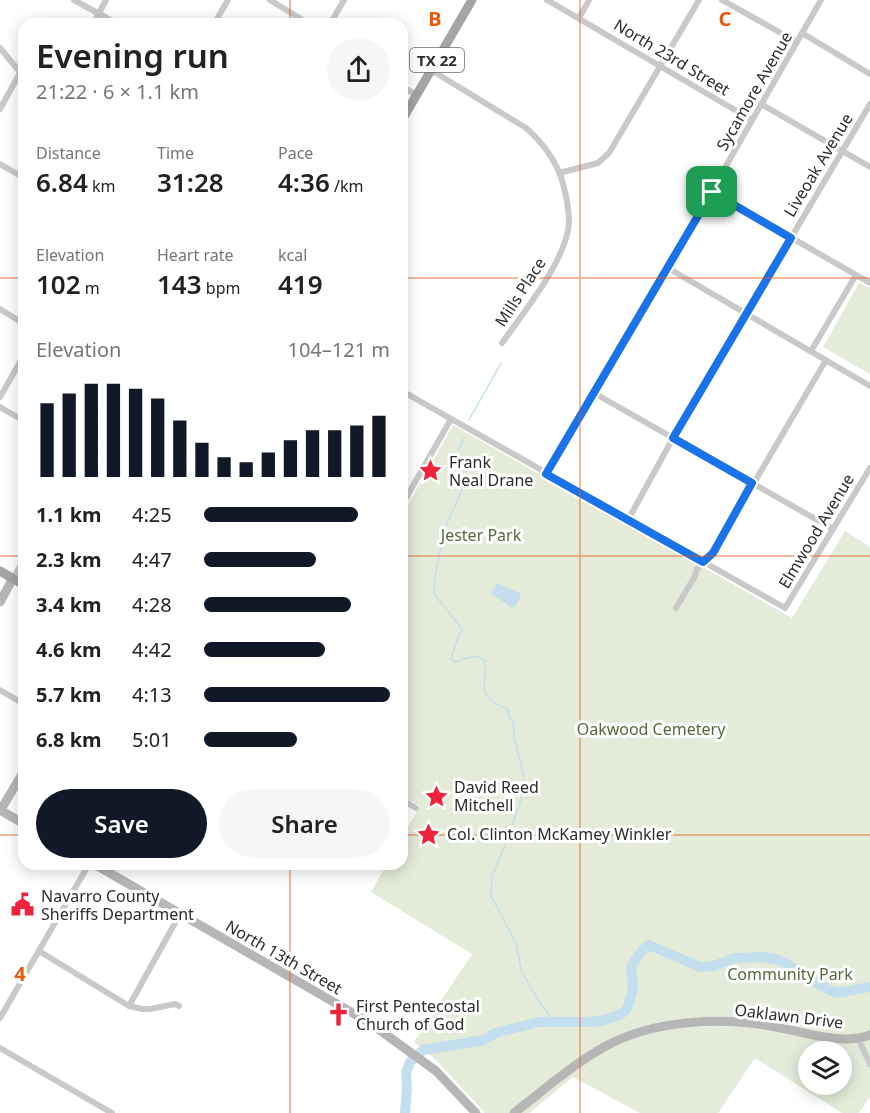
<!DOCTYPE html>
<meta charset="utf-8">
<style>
body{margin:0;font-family:"Noto Sans",sans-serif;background:#f6f6f6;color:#222;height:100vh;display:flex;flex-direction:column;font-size:22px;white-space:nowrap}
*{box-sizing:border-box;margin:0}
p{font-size:20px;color:#767676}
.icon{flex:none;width:33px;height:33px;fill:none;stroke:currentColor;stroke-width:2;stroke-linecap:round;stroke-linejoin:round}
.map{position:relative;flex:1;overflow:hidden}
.side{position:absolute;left:18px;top:18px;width:390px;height:852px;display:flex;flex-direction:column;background:#fff;border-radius:18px;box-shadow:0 3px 15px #0003}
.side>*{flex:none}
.tools{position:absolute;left:798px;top:1041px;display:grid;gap:12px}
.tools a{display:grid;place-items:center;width:54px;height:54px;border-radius:50%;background:#fff;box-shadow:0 3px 15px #0003;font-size:30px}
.pin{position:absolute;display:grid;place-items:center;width:51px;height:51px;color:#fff;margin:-26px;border-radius:12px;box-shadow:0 3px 9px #0006}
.round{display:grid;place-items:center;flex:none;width:63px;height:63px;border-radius:32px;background:#f6f6f6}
.summary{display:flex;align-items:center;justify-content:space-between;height:102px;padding:0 18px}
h1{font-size:33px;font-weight:600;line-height:45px}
.metrics{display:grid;grid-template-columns:repeat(3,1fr);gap:9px;height:102px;padding:6px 18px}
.metrics div{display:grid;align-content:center}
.metrics b{font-size:26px;font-weight:600}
.metrics small{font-size:16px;font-weight:400}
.metrics p{font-size:16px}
.chart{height:168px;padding:12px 18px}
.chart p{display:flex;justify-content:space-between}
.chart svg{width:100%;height:108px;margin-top:6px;stroke:#111827;stroke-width:6}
.button{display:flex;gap:12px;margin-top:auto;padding:12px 18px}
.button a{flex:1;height:69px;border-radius:36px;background:#111827;color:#fff;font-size:24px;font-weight:600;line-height:69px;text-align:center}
.button a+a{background:#f6f6f6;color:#222}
ul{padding:0 18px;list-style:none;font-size:20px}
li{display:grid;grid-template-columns:96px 72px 1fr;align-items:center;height:45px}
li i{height:15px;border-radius:8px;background:#111827}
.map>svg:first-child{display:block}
.green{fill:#e4ebd9;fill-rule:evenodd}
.water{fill:#c3dfed}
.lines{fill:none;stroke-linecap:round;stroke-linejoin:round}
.stream{stroke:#c3dfed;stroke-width:1.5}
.river{stroke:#c3dfed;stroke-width:10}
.street{stroke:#c9c9c9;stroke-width:6}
.secondary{stroke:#b6b6b6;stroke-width:9}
.primary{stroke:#a4a4a4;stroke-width:9}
.route-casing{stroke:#fff;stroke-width:12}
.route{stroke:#1a73e8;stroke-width:8}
.grid{fill:none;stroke:#e8590c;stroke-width:1.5;stroke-opacity:0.55}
.labels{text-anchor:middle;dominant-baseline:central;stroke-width:6;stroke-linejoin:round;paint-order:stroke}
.shield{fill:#fff;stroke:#6b6b6b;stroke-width:1.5}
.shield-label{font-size:15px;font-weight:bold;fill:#2c2c2c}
.street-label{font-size:16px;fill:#2c2c2c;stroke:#fff}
.poi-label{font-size:16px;fill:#2c2c2c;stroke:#fff;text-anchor:start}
.park-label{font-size:16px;fill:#526a38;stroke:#fff}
.grid-label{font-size:20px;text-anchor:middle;font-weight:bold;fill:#e8590c;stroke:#fff;stroke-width:6;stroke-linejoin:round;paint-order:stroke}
</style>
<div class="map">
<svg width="870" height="1113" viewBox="0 0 870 1113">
<rect width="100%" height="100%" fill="#fff"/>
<g class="green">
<path d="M 859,283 L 870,288 L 870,374 L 823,347 Z"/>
<path d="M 453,425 L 792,618 L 845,531 L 870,547 L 870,1097 L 859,1113 L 842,1113 L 755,1058 L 718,1113 L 640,1113 L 573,1077 L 529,1113 L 485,1113 L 437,1061 L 414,1042 L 472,954 L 371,892 L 387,864 L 402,864 L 402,837 L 420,806 L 402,796 L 402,515 ZM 808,1052 L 842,1052 L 842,1084 L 808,1084 Z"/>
</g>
<path class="water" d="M 497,583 L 520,593 L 521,596 L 516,606 L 512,608 L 491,593 Z"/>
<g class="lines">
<g class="stream">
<path d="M 469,420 L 501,363"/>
<path d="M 464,438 L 457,455 L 462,490 L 445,528 L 435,576 L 434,594 L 463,630 L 459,634 L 451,659 L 455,662 C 468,659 474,652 485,661 C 488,674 478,691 492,701 C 498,705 504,706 509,711 L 509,717 L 514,723 L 514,737 L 524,776 L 521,799 L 509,835 L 492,876 L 491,896 L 516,943 L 521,970 L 538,1000 L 555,1022"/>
</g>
<path class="river" d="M 405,1113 L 407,1088 L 406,1073 L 410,1062 L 423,1050 L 484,1040 L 495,1033 L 539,1022 L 584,1022 L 601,1021 L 620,1015 L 627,1009 L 633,990 L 631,967 L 641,952 L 649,945 L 700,967 L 714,966 L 735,958 L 762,957 L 780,960 L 825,988 L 837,993 L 870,987"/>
<g class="street">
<path d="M 74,0 L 118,24"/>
<path d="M 270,0 L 309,24"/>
<path d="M 547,0 L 752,120"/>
<path d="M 722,0 L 797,42"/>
<path d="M 579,18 L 589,0"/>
<path d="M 93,24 L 106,0"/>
<path d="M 214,24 L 228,0"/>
<path d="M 330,24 L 344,0"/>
<path d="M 802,33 L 870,74"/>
<path d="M 0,48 L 24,77"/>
<path d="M 431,70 L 526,128 C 542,142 555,159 562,180 C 566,194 569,208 569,222 C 568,258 523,313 502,343"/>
<path d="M 402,86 L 416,95"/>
<path d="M 761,104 L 870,167"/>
<path d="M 0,109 L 20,73"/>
<path d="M 0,164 L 24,178"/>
<path d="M 559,173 L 598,163 L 609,153 L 699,0"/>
<path d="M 712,192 L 870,283"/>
<path d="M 668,268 L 870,386"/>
<path d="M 0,309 L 24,324"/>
<path d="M 811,351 L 856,275"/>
<path d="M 402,391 L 785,608 L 870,468"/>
<path d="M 594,393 L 833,529"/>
<path d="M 0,397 L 24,355"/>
<path d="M 0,407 L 24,421"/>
<path d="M 547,474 L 636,323 L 821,0"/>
<path d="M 402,505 L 451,419"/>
<path d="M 628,520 L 673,438 L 870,104"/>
<path d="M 13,578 L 24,560"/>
<path d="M 676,608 L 695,576 L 697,569 L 713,553 L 826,360"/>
<path d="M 0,690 L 24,704"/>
<path d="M 402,800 L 416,808"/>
<path d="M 303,864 L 305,866"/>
<path d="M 39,951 L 129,1006 L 142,1009 L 150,1009 L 175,1004 L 179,1006"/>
<path d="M 129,1006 L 180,914"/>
<path d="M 0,1018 L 89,864"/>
<path d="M 858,1038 L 870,1064"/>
<path d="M 0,1048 L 112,1113"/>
</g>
<g class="secondary">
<path d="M 0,602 L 13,578"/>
<path d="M 0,810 L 24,824"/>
<path d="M 0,811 L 24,771"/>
<path d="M 94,864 L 370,1023 L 436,1071 L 476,1113"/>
<path d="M 514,1113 C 544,1090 573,1064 606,1046 C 654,1020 718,1017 771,1026 C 800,1031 843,1046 870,1035"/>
</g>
<g class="primary">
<path d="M 402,120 L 472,0"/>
<path d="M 0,571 L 24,585"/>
</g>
</g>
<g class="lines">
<defs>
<path id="route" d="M 712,192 L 791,238 L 673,438 L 752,483 L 713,553 L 703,562 L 546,474 Z"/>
</defs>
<use href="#route" class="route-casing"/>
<use href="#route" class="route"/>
</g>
<path class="grid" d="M 290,0 L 290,24M 580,0 L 580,1113M 0,278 L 24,278M 402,278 L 870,278M 0,556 L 24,556M 402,556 L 870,556M 0,835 L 24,835M 402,835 L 870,835M 290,864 L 290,1113"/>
<defs>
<symbol id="sight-bare" viewBox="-9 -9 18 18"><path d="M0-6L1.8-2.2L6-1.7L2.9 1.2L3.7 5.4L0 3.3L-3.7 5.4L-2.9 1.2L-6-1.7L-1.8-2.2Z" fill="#ef233c" stroke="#fff" stroke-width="2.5" paint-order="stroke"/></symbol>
<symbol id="civic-bare" viewBox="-9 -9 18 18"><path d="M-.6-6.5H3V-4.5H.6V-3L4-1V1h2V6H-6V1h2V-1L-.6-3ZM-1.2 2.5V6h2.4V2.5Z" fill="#ef233c" stroke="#fff" stroke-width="2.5" paint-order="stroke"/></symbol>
<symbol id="church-bare" viewBox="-9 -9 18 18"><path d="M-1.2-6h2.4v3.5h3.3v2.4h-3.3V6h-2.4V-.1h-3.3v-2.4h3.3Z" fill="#ef233c" stroke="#fff" stroke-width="2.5" paint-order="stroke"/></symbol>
</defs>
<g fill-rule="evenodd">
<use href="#sight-bare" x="414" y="454" width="33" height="33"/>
<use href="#sight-bare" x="420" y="780" width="33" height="33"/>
<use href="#sight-bare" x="412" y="818" width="33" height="33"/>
<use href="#civic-bare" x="6" y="888" width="33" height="33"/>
<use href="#church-bare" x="322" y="998" width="33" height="33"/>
</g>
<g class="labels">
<rect class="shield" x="410" y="48" width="54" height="24" rx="4.5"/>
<g class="shield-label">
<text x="437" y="60">TX 22</text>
</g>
<g class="street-label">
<text transform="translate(672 57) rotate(31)">North 23rd Street</text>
<text transform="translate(754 91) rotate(-60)">Sycamore Avenue</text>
<text transform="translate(818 165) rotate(-59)">Liveoak Avenue</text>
<text transform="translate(520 292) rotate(-57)">Mills Place</text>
<text transform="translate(816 531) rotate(-59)">Elmwood Avenue</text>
<text transform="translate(284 957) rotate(30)">North 13th Street</text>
<text transform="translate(789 1016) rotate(7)">Oaklawn Drive</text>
</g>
<g class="poi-label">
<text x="449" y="462">Frank<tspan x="449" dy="18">Neal Drane</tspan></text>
<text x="454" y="787">David Reed<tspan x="454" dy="18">Mitchell</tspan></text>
<text x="447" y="834">Col. Clinton McKamey Winkler</text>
<text x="41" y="896">Navarro County<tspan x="41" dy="18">Sheriffs Department</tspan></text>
<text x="356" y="1006">First Pentecostal<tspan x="356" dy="18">Church of God</tspan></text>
</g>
<g class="park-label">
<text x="481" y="535">Jester Park</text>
<text x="651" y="729">Oakwood Cemetery</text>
<text x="790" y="974">Community Park</text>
</g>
</g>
<g class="grid-label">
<text x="435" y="26">B</text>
<text x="725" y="26">C</text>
<text x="20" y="981">4</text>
</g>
</svg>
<div class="tools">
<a><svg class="icon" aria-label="layers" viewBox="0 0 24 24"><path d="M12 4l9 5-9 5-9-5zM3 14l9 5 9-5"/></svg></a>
</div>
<div class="pin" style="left:712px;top:192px;background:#1e9e55"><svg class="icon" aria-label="arrive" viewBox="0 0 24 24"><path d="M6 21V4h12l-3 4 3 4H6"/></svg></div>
<section class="side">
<div class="summary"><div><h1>Evening run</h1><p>21:22 · 6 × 1.1 km</p></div><a class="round"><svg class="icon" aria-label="share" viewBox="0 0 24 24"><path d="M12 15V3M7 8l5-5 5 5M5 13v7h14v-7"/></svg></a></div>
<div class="metrics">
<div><p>Distance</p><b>6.84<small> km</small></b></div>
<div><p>Time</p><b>31:28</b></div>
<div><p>Pace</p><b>4:36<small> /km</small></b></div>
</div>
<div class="metrics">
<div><p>Elevation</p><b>102<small> m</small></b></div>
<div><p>Heart rate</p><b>143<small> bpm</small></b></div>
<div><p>kcal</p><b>419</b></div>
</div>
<div class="chart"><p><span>Elevation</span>104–121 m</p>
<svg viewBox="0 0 160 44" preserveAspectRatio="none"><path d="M5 44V14M15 44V10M25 44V6M35 44V6M45 44V8M55 44V12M65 44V21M75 44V30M85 44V36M95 44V38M105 44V34M115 44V29M125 44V25M135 44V25M145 44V23M155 44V19"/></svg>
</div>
<ul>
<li><b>1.1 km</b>4:25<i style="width:83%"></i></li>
<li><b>2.3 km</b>4:47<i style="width:60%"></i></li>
<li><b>3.4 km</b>4:28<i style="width:79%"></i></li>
<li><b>4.6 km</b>4:42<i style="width:65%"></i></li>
<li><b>5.7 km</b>4:13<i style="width:100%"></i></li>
<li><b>6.8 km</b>5:01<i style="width:50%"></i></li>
</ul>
<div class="button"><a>Save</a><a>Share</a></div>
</section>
</div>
